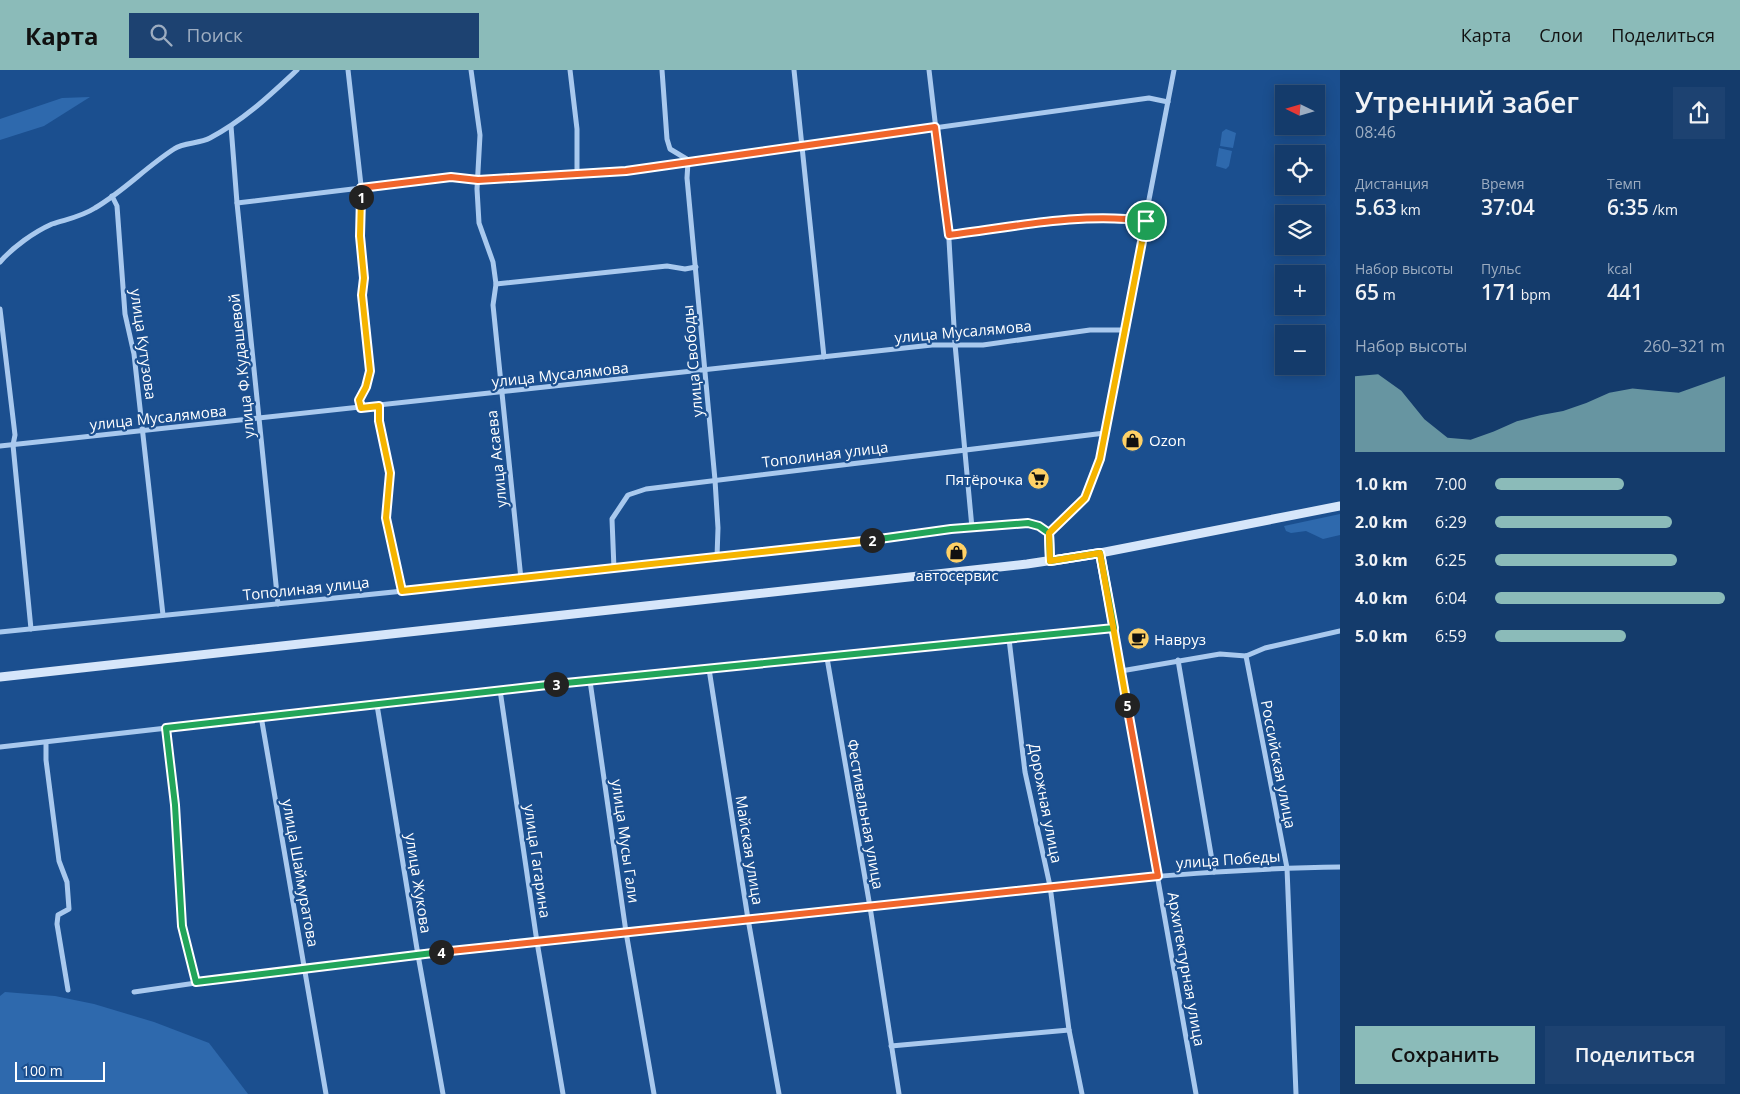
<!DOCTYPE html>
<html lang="ru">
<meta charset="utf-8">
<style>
body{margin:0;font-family:"Open Sans",sans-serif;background:#1d4271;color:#f1f3f6;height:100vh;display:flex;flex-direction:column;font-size:19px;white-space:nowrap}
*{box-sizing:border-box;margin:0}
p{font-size:16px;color:#9dadc1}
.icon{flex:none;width:28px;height:28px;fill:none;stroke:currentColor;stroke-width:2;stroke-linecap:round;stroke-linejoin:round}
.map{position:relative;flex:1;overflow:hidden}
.panel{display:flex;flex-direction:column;background:#143b6b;width:400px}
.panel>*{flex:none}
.needle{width:32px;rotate:275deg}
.tools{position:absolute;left:1275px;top:15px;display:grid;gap:10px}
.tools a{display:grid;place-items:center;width:50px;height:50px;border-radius:0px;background:#143b6b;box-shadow:0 2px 12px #0003,0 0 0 1px #33557e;font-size:25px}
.scale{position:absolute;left:15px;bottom:12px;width:90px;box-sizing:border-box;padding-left:5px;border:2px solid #fff;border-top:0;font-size:14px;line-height:18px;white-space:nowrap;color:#fff;-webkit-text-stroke:4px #1b4f8f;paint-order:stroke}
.pin{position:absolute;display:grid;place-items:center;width:42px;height:42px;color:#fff;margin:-21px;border:2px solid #fff;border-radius:50%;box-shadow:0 1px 5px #0007}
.km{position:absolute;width:25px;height:25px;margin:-12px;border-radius:50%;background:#222;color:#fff;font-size:14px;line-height:25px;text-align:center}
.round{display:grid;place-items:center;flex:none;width:52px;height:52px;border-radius:0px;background:#1d4271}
.headline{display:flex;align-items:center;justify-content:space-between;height:85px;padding:0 15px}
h1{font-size:28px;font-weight:600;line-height:38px}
.stats{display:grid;grid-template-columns:repeat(3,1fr);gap:8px;height:85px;padding:5px 15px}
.stats div{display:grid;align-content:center}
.stats b{font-size:21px;font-weight:600}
.stats small{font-size:14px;font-weight:400}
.stats p{font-size:14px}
.chart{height:140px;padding:10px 15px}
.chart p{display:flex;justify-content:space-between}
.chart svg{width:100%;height:90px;margin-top:5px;fill:#8bbbb9;opacity:.7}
.cta{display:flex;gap:10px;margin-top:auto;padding:10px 15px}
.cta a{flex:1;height:58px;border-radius:0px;background:#8bbbb9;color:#111;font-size:20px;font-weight:600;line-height:58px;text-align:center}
.cta a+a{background:#1d4271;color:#f1f3f6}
ul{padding:0 15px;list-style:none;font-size:16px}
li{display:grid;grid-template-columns:80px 60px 1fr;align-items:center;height:38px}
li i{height:12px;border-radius:6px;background:#8bbbb9}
header{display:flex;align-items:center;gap:30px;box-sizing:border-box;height:70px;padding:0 25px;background:#8bbbb9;color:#111}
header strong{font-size:24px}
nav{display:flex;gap:28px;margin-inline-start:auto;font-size:18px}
.search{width:350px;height:45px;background:#1d4271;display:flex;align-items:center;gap:12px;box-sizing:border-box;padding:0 18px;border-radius:0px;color:#9dadc1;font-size:19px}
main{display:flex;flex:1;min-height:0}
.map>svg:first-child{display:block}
.green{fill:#2e69ad}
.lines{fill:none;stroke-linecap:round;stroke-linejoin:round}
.minor{stroke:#a9c9ee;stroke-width:5}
.secondary{stroke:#d6e6fa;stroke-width:9}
.split-1-casing{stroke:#fff;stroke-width:10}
.split-2-casing{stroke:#fff;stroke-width:10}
.split-3-casing{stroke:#fff;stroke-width:10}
.split-4-casing{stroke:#fff;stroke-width:10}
.split-5-casing{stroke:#fff;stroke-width:10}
.split-6-casing{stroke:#fff;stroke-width:10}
.split-1{stroke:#f0652b;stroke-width:6}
.split-2{stroke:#f5b400;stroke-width:6}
.split-3{stroke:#22a559;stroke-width:6}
.split-4{stroke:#22a559;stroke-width:6}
.split-5{stroke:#f0652b;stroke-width:6}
.split-6{stroke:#f5b400;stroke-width:6}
.labels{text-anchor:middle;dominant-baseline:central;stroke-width:4.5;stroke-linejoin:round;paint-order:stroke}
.street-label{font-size:15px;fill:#fff;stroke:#1b4f8f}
.poi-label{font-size:15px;fill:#fff;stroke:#1b4f8f;text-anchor:start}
</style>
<header>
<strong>Карта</strong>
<div class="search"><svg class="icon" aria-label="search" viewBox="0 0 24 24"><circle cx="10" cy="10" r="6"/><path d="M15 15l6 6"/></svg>Поиск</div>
<nav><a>Карта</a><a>Слои</a><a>Поделиться</a></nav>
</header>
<main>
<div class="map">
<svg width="1340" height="1024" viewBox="0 0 1340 1024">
<rect width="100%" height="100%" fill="#1b4f8f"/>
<g class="green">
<path d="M 90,27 L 44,56 L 0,70 L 0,49 L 62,28 Z"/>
<path d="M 1226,59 L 1236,63 L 1233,78 L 1220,76 L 1222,62 Z"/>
<path d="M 1219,78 L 1232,81 L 1229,96 L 1226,99 L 1216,96 Z"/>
<path d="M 1340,444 L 1340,465 L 1323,469 L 1306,461 L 1291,463 L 1286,461 L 1284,456 Z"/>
<path d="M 5,922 L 55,926 L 94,934 L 154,952 L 209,973 L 248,1024 L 0,1024 L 0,926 Z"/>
</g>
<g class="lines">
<g class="minor">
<path d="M 348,0 L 362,124 L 359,132 L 364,208 L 363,225 L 370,301 L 366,317 L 359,330 L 361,338"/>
<path d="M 471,0 L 480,65 L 477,119 L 479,153 L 493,192 L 496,214 L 493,235 L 521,509"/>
<path d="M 570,0 L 577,59 L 577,102"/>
<path d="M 662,0 L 667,69 L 670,79 L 690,91"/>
<path d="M 794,0 L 824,287"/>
<path d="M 929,0 L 949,170 L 955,274 L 972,458 C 998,455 1026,447 1049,463"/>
<path d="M 231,56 L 237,133 L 278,534"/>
<path d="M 688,92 L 687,108 L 715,410 L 718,458 L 717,487"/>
<path d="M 112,126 L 117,136 L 125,244 L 134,284 L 163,545"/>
<path d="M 237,133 L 451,107 L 478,110 L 626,101 L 1149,28 L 1168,32"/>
<path d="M 949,165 C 1014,157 1081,142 1146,151"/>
<path d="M 0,192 C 13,177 34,162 52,154 C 67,149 81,147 95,138 C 124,121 146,97 174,79 C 184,72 199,74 210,68 C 244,50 269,26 297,0"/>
<path d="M 496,214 L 667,196 L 685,199 L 696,197"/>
<path d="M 0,239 L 15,365 L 13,375 L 31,559"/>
<path d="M 379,336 L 379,351 L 390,403 L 386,448 L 401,521"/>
<path d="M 0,376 L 932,275 L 983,275 L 1090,260 L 1123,260"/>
<path d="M 1100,483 L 1196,1024"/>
<path d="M 1050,491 L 1049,463 L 1085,428 L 1099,389 L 1174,0"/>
<path d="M 614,499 L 612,449 L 628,425 L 646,419 L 1105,363"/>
<path d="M 0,562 L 521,509 L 972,458"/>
<path d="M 1009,569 L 1025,702 L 1050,816 L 1069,960 L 1082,1024"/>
<path d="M 1246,586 L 1287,798 L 1296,1024"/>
<path d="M 1246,586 L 1265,578 L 1340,561"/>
<path d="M 827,588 L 870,837 L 899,1024"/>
<path d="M 1178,590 L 1214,802"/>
<path d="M 709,599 L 748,849 L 779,1024"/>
<path d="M 1121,601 L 1220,584 L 1246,586"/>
<path d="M 590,611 L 626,862 L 654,1024"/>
<path d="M 500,620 L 537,872 L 563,1024"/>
<path d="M 377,635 L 418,885 L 443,1024"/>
<path d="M 261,646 L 326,1024"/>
<path d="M 166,658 L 175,735 L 182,856 L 196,912"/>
<path d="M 46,673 L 46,690 L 59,791 L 67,812 L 69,839 L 58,845 L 57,854 L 68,920"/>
<path d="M 0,677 L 545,615 L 1114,558"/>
<path d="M 134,922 L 305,897 L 1050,816 C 1147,807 1243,798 1340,797"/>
<path d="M 891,976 L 1069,960"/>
</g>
<path class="secondary" d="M 0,607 L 1027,494 L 1100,483 L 1340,436"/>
</g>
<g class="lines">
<defs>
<path id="split-1" d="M 361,127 L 361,118 L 451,107 L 478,110 L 626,101 L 935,57 L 949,165 C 1014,157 1081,142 1146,151"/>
<path id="split-2" d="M 361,127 L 360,166 L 364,208 L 362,225 L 370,301 L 366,317 L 359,330 L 361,338 L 379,336 L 379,351 L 390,403 L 386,448 L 402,521 L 872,470"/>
<path id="split-3" d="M 556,614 L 1114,558 L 1100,483 L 1050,491 L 1049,463 L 1039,456 L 1028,453 L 951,459 L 872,470"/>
<path id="split-4" d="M 441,882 L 196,912 L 182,856 L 175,735 L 166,658 L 556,614"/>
<path id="split-5" d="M 441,882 L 1158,806 L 1127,635"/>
<path id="split-6" d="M 1127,635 L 1100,483 L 1050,491 L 1049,463 L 1085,428 L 1100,389 L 1146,151"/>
</defs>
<use href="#split-1" class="split-1-casing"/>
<use href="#split-2" class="split-2-casing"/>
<use href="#split-3" class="split-3-casing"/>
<use href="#split-4" class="split-4-casing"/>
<use href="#split-5" class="split-5-casing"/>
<use href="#split-6" class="split-6-casing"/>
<use href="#split-1" class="split-1"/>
<use href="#split-2" class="split-2"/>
<use href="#split-3" class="split-3"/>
<use href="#split-4" class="split-4"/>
<use href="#split-5" class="split-5"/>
<use href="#split-6" class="split-6"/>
</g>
<defs>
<symbol id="shop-disc" viewBox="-11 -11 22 22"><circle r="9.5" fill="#ffd166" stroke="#1b4f8f"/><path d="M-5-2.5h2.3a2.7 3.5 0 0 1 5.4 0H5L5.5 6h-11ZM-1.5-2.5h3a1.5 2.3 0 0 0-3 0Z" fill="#111"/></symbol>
<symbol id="supermarket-disc" viewBox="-11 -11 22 22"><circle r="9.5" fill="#ffd166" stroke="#1b4f8f"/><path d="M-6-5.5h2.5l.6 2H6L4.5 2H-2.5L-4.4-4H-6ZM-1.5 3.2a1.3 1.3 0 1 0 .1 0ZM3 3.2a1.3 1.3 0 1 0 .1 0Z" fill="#111"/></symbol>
<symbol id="cafe-disc" viewBox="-11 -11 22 22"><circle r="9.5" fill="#ffd166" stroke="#1b4f8f"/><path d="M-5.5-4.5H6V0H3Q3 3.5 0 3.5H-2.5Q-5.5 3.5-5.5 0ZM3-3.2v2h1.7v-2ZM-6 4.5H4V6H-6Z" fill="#111"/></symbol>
</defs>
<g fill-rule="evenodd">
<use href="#shop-disc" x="1120" y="358" width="25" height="25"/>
<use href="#supermarket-disc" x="1026" y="396" width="25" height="25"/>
<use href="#shop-disc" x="944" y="470" width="25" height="25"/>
<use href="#cafe-disc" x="1126" y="556" width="25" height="25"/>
</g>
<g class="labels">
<g class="street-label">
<text transform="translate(963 261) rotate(-5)">улица Мусалямова</text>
<text transform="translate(144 274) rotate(82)">улица Кутузова</text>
<text transform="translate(692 291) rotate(-95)">улица Свободы</text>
<text transform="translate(241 296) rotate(-96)">улица Ф.Кудашевой</text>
<text transform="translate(560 304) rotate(-6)">улица Мусалямова</text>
<text transform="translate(158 347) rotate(-6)">улица Мусалямова</text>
<text transform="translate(825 384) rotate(-7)">Тополиная улица</text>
<text transform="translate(496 389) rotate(-96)">улица Асаева</text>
<text transform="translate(306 518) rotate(-6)">Тополиная улица</text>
<text transform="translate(1279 694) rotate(79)">Российская улица</text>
<text transform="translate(1046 733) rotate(79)">Дорожная улица</text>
<text transform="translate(866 744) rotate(80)">Фестивальная улица</text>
<text transform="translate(626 771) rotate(82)">улица Мусы Гали</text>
<text transform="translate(750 780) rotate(81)">Майская улица</text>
<text transform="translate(1228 789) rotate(-4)">улица Победы</text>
<text transform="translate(538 791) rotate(82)">улица Гагарина</text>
<text transform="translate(301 803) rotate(80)">улица Шаймуратова</text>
<text transform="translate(419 813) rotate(81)">улица Жукова</text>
<text transform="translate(1187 899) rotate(80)">Архитектурная улица</text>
</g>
<g class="poi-label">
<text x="1149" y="370">Ozon</text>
<text x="1023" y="409" text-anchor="end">Пятёрочка</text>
<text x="957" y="505" text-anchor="middle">автосервис</text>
<text x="1154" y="569">Навруз</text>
</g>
</g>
</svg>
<div class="tools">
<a><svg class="needle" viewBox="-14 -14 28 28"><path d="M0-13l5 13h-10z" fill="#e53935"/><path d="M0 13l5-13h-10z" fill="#9dadc1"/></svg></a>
<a><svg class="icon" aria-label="locate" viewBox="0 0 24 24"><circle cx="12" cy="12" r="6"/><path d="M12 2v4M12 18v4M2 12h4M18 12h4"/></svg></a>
<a><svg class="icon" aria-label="layers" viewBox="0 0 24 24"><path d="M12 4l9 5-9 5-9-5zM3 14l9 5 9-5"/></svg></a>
<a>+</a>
<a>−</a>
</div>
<div class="scale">100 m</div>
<div class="pin" style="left:1146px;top:151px;background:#1e9e55"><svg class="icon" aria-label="arrive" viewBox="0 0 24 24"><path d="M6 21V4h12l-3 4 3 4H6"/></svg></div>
<b class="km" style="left:361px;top:127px">1</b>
<b class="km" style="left:872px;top:470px">2</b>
<b class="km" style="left:556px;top:614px">3</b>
<b class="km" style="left:441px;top:882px">4</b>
<b class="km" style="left:1127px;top:635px">5</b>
</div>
<section class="panel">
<div class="headline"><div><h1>Утренний забег</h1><p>08:46</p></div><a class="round"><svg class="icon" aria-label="share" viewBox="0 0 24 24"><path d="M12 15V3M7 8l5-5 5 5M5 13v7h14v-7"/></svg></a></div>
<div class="stats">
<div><p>Дистанция</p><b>5.63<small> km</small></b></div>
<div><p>Время</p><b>37:04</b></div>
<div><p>Темп</p><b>6:35<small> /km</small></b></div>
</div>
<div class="stats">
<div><p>Набор высоты</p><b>65<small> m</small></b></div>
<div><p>Пульс</p><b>171<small> bpm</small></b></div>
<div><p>kcal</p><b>441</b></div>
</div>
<div class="chart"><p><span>Набор высоты</span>260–321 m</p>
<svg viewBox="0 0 160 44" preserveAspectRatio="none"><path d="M0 44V7L10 6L20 14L30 28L40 37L50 38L60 34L70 29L80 26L90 24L100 20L110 15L120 13L130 14L140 15L150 11L160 7V44z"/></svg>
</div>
<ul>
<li><b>1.0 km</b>7:00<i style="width:56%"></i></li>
<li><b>2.0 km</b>6:29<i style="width:77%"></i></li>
<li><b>3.0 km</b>6:25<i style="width:79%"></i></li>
<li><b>4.0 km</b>6:04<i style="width:100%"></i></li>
<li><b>5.0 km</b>6:59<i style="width:57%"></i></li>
</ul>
<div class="cta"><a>Сохранить</a><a>Поделиться</a></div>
</section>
</main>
